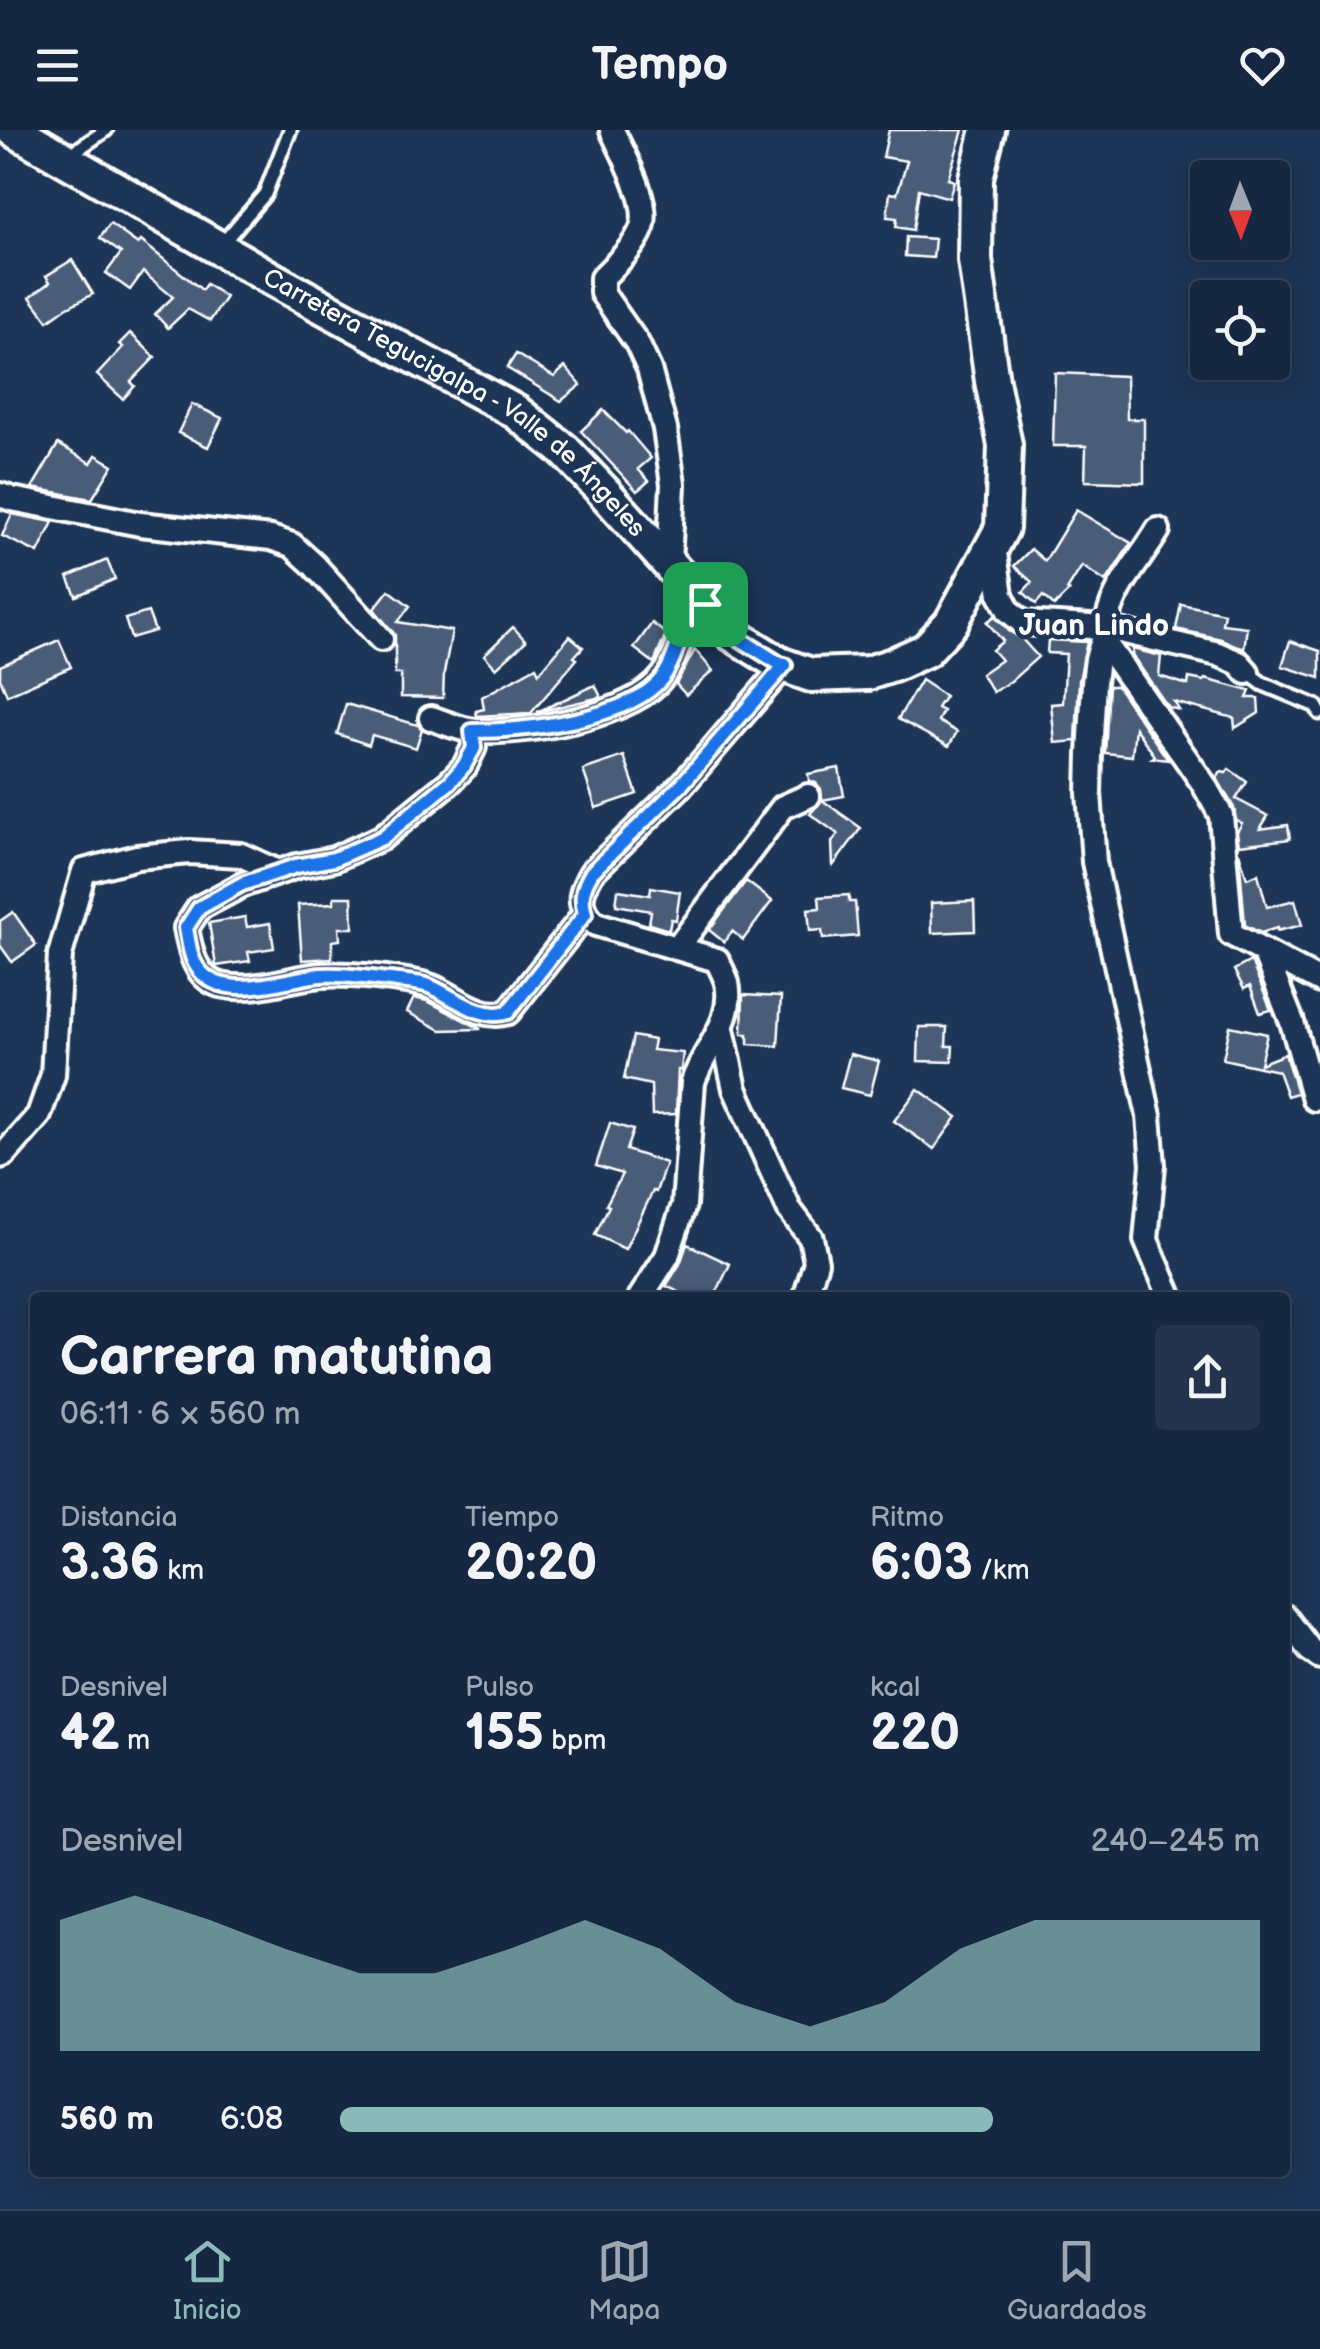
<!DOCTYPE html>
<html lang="es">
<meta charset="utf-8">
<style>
body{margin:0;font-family:"Balsamiq Sans",sans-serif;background:#23344c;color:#f1f3f6;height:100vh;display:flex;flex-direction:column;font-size:38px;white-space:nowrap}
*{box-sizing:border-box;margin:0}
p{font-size:32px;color:#9ea6b1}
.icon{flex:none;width:55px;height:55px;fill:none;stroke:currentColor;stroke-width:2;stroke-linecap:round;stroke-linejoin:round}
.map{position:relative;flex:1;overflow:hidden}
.sheet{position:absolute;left:30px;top:1162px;width:1260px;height:885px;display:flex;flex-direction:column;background:#162841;border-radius:10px;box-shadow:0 5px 25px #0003,0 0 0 2px #35445a}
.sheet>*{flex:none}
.needle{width:65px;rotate:179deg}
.controls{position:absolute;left:1190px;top:30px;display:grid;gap:20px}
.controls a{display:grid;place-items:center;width:100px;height:100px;border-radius:10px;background:#162841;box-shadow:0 5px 25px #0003,0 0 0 2px #35445a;font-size:50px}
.pin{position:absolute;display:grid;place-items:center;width:85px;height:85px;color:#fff;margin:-42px;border-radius:20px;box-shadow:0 5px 15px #0006}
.round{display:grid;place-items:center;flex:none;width:105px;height:105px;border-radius:10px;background:#23344c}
.headline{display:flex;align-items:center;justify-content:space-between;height:170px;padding:0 30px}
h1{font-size:55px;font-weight:600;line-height:75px}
.stats{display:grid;grid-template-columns:repeat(3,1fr);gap:15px;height:170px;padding:10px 30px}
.stats div{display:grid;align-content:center}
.stats b{font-size:50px;font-weight:600}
.stats small{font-size:28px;font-weight:400}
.stats p{font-size:28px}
.chart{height:280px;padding:20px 30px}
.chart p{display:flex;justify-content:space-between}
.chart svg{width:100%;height:180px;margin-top:10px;fill:#8bbbb9;opacity:.7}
ul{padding:0 30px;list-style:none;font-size:32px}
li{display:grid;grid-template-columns:160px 120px 1fr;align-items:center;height:75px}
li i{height:25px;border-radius:12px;background:#8bbbb9}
header{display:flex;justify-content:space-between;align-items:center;height:130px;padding:0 30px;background:#162841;font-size:45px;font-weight:600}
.tab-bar{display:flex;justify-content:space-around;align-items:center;height:140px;border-top:2px solid #35445a;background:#162841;font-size:28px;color:#9ea6b1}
.tab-bar a{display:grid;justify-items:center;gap:5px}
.tab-bar .current{color:#8bbbb9}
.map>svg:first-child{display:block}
.building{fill:#4a5d79;stroke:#fff;stroke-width:2.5}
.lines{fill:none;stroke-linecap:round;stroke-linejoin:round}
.service-casing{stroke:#fff;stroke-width:19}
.minor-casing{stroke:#fff;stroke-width:30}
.secondary-casing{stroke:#fff;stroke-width:40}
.service{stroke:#1d3557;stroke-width:11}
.minor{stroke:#1d3557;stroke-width:22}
.secondary{stroke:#1d3557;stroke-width:32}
.route-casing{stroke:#fff;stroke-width:20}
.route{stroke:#1a73e8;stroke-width:12}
.labels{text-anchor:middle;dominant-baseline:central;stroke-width:9;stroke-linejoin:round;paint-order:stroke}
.street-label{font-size:25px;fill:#fff;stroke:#1d3557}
.quarter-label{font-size:30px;font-weight:bold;fill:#fff;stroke:#1d3557}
</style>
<header><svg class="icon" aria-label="menu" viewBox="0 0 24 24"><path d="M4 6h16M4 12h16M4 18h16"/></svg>Tempo<svg class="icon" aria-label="heart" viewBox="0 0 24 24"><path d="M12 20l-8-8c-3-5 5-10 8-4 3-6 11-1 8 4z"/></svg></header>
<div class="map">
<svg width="1320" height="2079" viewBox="0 0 1320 2079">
<rect width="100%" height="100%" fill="#1d3557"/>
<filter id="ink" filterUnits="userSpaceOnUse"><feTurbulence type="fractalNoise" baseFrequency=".01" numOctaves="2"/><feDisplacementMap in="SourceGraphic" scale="20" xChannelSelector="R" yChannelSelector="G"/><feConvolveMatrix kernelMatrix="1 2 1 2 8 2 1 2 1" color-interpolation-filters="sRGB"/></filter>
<g filter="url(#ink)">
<g class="building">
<path d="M 889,0 L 963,0 L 948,49 L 954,51 L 949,68 L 919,59 L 913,100 L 896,97 L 897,88 L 887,87 L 890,63 L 897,64 L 907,31 L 883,27 Z"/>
<path d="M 110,94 L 138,114 L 141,111 L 202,160 L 206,154 L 226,167 L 210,191 L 188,179 L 168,198 L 155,184 L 173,167 L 143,142 L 130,160 L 106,143 L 121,123 L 100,108 Z"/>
<path d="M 906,107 L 935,109 L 933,128 L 905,126 Z"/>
<path d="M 72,130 L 93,164 L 66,178 L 48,191 L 30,167 L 50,152 L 46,146 Z"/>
<path d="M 130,203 L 155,227 L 131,252 L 135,256 L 123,269 L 97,245 L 123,217 L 119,214 Z"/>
<path d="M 516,224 L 554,247 L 565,237 L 581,255 L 561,271 L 507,238 Z"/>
<path d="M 1055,243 L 1126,246 L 1127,289 L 1144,289 L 1144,353 L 1085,351 L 1086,316 L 1053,316 Z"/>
<path d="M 192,274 L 222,288 L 208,317 L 178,303 Z"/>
<path d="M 603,280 L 626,303 L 628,301 L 651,328 L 638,339 L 649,351 L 637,361 L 581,301 Z"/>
<path d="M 58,314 L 91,333 L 96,325 L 113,335 L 92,369 L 32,358 Z"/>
<path d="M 1076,380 L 1131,413 L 1106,452 L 1082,436 L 1067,460 L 1069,461 L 1054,476 L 1043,466 L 1036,474 L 1023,462 L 1032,452 L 1014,436 L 1031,419 L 1045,431 Z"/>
<path d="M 12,384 L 53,392 L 38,423 L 2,406 Z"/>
<path d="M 107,430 L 115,449 L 76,466 L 68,447 Z"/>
<path d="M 389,460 L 410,476 L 398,492 L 452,501 L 444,543 L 443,568 L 401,567 L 401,544 L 395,544 L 395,505 L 374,479 Z"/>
<path d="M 1181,474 L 1224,483 L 1222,494 L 1247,497 L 1244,519 L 1221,509 L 1176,499 Z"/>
<path d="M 148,482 L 155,501 L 131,508 L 125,489 Z"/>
<path d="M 995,486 L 1009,501 L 1021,508 L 1038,527 L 1011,551 L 993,562 L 981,544 L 1001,530 L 992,520 L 1003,511 L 987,492 Z"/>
<path d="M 652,493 L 666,504 L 654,533 L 634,518 Z"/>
<path d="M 513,497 L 526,511 L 496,538 L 484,525 Z"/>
<path d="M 570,506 L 583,517 L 574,527 L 577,529 L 531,583 L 477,586 L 476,581 L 484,579 L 482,567 L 536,537 L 539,543 Z"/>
<path d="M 59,510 L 71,537 L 7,565 L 0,548 L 0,536 Z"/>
<path d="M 1048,510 L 1087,512 L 1079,551 L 1076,611 L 1055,613 L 1051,574 L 1063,573 L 1066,524 L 1047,523 Z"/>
<path d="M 1290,511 L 1320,521 L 1320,548 L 1282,536 Z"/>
<path d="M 1133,519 L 1161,526 L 1159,546 L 1188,555 L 1189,548 L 1204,551 L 1205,549 L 1250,561 L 1247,568 L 1258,568 L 1259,583 L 1235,598 L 1234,588 L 1174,572 L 1179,580 L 1168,577 L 1132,525 Z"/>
<path d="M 695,520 L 713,541 L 686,565 L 676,554 Z"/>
<path d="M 921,550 L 945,566 L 937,578 L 943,581 L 938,591 L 957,602 L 949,616 L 898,589 Z"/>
<path d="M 595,555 L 601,567 L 537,582 Z"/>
<path d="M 1109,556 L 1117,556 L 1168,630 L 1152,628 L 1155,626 L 1135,598 L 1132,626 L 1105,623 Z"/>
<path d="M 346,574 L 418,595 L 422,599 L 416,618 L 372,605 L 369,615 L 337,604 Z"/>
<path d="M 624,626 L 637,664 L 596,678 L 583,640 Z"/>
<path d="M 839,638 L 844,666 L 822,670 L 821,659 L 816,653 L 809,651 L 808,644 Z"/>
<path d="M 1229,639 L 1247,652 L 1236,669 L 1268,686 L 1260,699 L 1288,695 L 1290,709 L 1239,715 L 1237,702 L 1242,693 L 1236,690 L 1234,678 L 1217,648 L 1221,642 L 1226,643 Z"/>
<path d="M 822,670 L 861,698 L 833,736 L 832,712 L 838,704 L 810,684 Z"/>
<path d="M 1239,722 L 1247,748 L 1258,744 L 1267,777 L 1295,770 L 1302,795 L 1277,801 L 1277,798 L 1261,803 L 1245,795 Z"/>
<path d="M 746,751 L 772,771 L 743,810 L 732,801 L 724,812 L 709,800 Z"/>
<path d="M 651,757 L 680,762 L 676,790 L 671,789 L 669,800 L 649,794 L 651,781 L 616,775 L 618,760 L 650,765 Z"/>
<path d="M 849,765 L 849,772 L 855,772 L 858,806 L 823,809 L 822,800 L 810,801 L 808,779 L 820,778 L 819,767 Z"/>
<path d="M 334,767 L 352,767 L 353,798 L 339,798 L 340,810 L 332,811 L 332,828 L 302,830 L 298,775 L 334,773 Z"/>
<path d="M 974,771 L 975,801 L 932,803 L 931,773 Z"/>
<path d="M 13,782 L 36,815 L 12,832 L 0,815 L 0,791 Z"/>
<path d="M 245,787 L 247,797 L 270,793 L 274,818 L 248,822 L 250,831 L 216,836 L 209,793 Z"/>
<path d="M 1251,831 L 1271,880 L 1260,883 L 1250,856 L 1244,859 L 1234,840 Z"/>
<path d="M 743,865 L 781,867 L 778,916 L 748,914 L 748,904 L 742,904 Z"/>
<path d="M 414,868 L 427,871 L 481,899 L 441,900 L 407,882 Z"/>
<path d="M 1230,896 L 1267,904 L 1260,934 L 1285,924 L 1297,963 L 1287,966 L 1278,941 L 1223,929 Z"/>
<path d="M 919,897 L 947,897 L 946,916 L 953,916 L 952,932 L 918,931 Z"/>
<path d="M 633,906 L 654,910 L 652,920 L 683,923 L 681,940 L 678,940 L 676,984 L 652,985 L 651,955 L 624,949 Z"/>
<path d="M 850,924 L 879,931 L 870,965 L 841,958 Z"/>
<path d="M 918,959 L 957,987 L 934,1019 L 894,991 Z"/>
<path d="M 610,993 L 633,1000 L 626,1020 L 666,1033 L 656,1062 L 653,1061 L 625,1119 L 595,1105 L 609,1076 L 606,1075 L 622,1044 L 596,1036 Z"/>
<path d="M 687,1114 L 730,1134 L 714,1168 L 691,1168 L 666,1156 L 680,1134 Z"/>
</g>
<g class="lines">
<defs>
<g id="service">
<path d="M 68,26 L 106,0"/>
<path d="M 221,115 L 265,64 L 290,0"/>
<path d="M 1247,542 L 1263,554 L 1316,576 L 1320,583"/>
</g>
<g id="minor">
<path d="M 612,0 C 623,24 651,73 642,98 C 634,118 617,133 602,148 L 602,163 L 637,213 L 649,239 L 665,299 L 673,354 L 669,434"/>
<path d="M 0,365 L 12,369 L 140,394 L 271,408 L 292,415 L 314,435 L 381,509"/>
<path d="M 1158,400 C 1143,426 1121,449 1111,478 C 1107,488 1107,499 1103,510 L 1203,653 L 1221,685 L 1231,804 L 1320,851"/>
<path d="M 994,416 L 1001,465 L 1009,481 L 1023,493 L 1108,498 L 1218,524 L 1239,533 L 1247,542"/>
<path d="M 1103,510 L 1097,529 L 1094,553 L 1090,624 L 1089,663 L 1094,732 L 1149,986 L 1153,1035 L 1146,1110 L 1171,1168"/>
<path d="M 431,588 C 446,593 460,600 476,601 C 524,604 633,587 663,546 C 675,531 678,514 685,497 C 689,488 698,481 705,474"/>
<path d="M 473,601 L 474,617 L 465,636 L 450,652 L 381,708 L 334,729 L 297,736 L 242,755 L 199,778 L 186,798 C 190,820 195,848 220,855 C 254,863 288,848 321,845 C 347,843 395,848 422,854 C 451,860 477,892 508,882 L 585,784"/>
<path d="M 678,817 L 783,677 L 808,666"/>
<path d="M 1264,822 L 1292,892 L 1314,969"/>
<path d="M 722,899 L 735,959 L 789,1079 L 811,1108 L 816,1132 L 805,1168"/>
<path d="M 0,1026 L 5,1024 L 39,985 L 53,945 L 60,825 L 84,741 L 137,727 L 189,722 L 241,725 L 278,742"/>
<path d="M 640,1168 L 667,1126 L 684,1075 L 693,952 C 704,918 735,892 727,853 C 725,845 720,837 717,830 L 596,794 C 576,776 579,764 592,742 L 683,654 L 785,535"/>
<path d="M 1285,1487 L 1310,1520 L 1320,1527"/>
</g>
<g id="secondary">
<path id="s1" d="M 14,0 L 274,150 L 516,282 L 565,321 L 603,361 L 732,504 L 780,534 L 811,545 L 868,543 L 893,535 L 926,520 L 951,493 L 1002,398 L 1005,315 L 992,251 L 975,130 L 976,48 L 988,0"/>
</g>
</defs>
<use href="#service" class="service-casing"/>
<use href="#minor" class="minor-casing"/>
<use href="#secondary" class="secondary-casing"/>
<use href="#service" class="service"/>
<use href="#minor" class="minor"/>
<use href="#secondary" class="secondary"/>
</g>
</g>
<g class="lines" filter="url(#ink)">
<defs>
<path id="route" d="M 705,474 L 732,504 L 780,534 L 785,535 L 682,654 L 592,742 C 583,757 580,767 585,784 L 508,882 C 481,891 453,866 429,856 C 417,852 403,852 390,850 C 367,848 344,843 321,845 C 287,848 227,872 201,842 C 190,831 189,813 186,798 L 199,778 L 242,754 L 296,736 L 334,729 L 382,708 L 450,652 L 464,636 L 474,618 L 472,601 C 524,601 630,590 663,547 C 676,530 678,506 689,491 C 693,485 700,479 705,474 Z"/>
</defs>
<use href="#route" class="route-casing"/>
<use href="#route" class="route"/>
</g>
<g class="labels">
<g class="street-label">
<text stroke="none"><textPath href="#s1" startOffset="520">Carretera Tegucigalpa - Valle de Ángeles</textPath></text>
</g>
<g class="quarter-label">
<text x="1094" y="496">Juan Lindo</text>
</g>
</g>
</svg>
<div class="controls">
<a><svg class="needle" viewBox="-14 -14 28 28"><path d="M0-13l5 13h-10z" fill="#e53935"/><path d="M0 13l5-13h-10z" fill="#9ea6b1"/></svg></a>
<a><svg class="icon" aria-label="locate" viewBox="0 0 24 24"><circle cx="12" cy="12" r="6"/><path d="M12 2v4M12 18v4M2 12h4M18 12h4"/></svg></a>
</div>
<div class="pin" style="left:705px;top:474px;background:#1e9e55"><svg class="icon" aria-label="arrive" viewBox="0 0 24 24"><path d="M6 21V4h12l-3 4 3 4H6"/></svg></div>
<section class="sheet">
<div class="headline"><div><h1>Carrera matutina</h1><p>06:11 · 6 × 560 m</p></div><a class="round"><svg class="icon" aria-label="share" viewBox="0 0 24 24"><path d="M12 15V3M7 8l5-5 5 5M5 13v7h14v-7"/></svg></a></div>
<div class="stats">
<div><p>Distancia</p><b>3.36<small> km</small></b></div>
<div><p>Tiempo</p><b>20:20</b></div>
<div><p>Ritmo</p><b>6:03<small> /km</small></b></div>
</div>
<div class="stats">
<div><p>Desnivel</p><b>42<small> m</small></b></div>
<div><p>Pulso</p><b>155<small> bpm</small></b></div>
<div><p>kcal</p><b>220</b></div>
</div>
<div class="chart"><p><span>Desnivel</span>240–245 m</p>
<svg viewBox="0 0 160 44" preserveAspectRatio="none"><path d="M0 44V12L10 6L20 12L30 19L40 25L50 25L60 19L70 12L80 19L90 32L100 38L110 32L120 19L130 12L140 12L150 12L160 12V44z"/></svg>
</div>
<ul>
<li><b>560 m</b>6:08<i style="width:71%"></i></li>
</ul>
</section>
</div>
<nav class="tab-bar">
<a class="current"><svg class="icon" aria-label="home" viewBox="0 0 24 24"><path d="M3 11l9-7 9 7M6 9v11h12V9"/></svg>Inicio</a>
<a><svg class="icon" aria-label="map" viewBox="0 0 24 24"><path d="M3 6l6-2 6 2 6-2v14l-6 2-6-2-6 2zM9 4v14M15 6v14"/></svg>Mapa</a>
<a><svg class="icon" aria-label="saved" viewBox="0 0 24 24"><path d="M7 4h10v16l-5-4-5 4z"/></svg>Guardados</a>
</nav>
